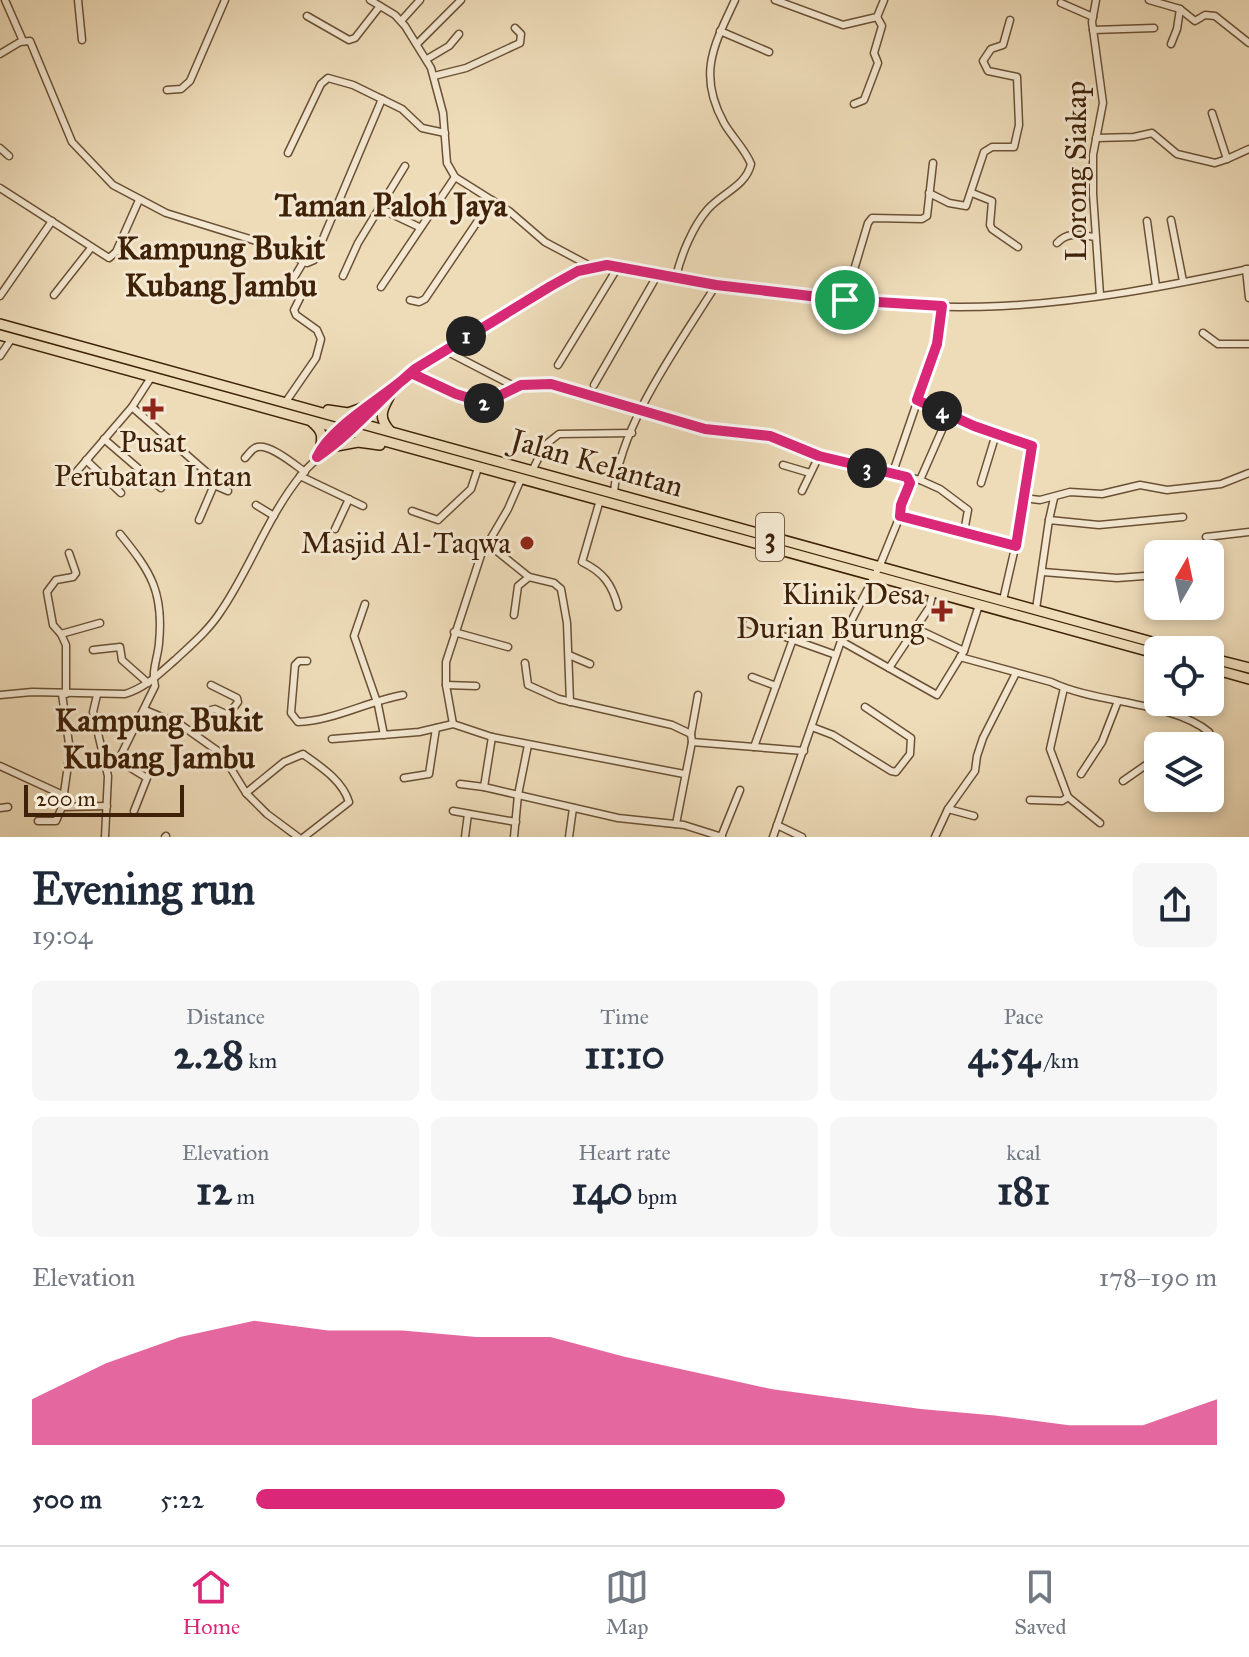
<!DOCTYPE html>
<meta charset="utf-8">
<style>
body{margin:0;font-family:"IM FELL Great Primer",serif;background:#f6f6f7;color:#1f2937;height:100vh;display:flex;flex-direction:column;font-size:30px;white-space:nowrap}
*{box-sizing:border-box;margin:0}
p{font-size:26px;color:#747a83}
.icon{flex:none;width:44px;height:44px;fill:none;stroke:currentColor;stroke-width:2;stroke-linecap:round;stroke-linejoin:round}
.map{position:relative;height:837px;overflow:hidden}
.details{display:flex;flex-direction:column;background:#fff;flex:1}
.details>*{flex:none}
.needle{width:52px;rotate:9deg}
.buttons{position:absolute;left:1144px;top:540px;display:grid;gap:16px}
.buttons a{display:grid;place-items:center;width:80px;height:80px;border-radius:12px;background:#fff;box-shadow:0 4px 12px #0003;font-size:40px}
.scale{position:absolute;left:24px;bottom:20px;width:160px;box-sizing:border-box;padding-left:8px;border:4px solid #3e2107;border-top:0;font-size:22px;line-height:28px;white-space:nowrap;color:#3e2107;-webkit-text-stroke:6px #f4e8d2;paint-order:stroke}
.pin{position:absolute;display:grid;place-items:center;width:68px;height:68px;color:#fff;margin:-34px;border:4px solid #fff;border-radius:50%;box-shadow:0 2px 8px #0007}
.km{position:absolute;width:40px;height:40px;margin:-20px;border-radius:50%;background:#222;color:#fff;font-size:22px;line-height:40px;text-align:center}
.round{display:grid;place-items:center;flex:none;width:84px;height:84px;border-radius:12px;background:#f6f6f7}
.head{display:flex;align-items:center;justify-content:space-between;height:136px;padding:0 32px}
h1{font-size:44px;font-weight:800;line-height:60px}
.stats{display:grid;grid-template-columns:repeat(3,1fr);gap:12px;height:136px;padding:8px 32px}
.stats div{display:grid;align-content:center;border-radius:12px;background:#f6f6f7;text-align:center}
.stats b{font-size:40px;font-weight:800}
.stats small{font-size:22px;font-weight:400}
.stats p{font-size:22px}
.chart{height:224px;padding:16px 32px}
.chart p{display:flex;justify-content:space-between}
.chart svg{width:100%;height:144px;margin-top:8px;fill:#db2777;opacity:.7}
ul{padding:0 32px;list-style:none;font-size:26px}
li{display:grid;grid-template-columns:128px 96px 1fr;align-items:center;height:60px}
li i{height:20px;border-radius:10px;background:#db2777}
.menu{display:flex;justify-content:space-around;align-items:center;height:112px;border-top:2px solid #e0e1e3;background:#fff;font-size:22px;color:#747a83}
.menu a{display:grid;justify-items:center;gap:4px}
.menu .selected{color:#db2777}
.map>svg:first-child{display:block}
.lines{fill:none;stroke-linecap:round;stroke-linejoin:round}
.minor-casing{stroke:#6a5034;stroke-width:9}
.highway-casing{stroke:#3e2107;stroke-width:12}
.minor{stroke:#f4e8d2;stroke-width:6}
.highway{stroke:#eedcb9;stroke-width:9}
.route-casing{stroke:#fff;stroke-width:16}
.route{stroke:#db2777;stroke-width:10}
.poi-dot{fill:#8f2418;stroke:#f4e8d2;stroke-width:3}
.labels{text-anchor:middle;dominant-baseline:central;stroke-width:6;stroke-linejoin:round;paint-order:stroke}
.shield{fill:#f4e8d2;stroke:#755d44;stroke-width:2}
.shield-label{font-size:28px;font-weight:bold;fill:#3e2107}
.street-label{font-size:30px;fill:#3e2107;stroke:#f4e8d2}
.poi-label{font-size:30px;fill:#3e2107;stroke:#f4e8d2;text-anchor:end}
.neighbourhood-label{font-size:32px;font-weight:bold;fill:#3e2107;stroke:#f4e8d2}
</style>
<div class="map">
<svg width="1249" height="837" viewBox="0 0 1249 837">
<rect width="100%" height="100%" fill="#eedcb9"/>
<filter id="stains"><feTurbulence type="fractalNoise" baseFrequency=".0025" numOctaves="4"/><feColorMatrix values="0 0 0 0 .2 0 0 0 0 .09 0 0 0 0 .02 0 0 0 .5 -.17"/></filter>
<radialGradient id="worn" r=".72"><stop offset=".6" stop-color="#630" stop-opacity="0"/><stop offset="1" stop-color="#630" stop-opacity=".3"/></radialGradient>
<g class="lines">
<defs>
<g id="minor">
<path d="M 5,0 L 23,41"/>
<path d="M 78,0 L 82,40"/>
<path d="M 370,0 L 395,15 L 405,26 L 431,68 L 443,113 L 447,163 L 455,177 L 509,211 L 545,242 L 592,267"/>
<path d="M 775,0 L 843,25 L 877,17 L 884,0"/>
<path d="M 1096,0 L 1092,22 L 1103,103 L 1093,155 L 1093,194 L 1100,295"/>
<path d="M 1149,0 L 1180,9 L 1195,21 L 1205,15 L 1215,16 L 1249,43"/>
<path d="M 1061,3 L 1093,17"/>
<path d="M 307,16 L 349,40 L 355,38 L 380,6"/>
<path d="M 401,21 L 420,0"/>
<path d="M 1093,30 L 1154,28"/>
<path d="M 720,31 L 769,52"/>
<path d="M 418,43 L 461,0"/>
<path d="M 1171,44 L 1177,29 L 1180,9"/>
<path d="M 0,54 L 20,42 L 30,41 L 72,142 L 113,185 L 166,213 L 269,245 L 307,263 L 314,260 L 382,99"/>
<path d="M 427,59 L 449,46 L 459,34"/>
<path d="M 434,76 L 466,68 L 520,43 L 521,34 L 515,28"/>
<path d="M 167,90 L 181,89 L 190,81 L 225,0"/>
<path d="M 854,104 L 864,100 L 878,63 L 874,53 L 882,26 L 877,17"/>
<path d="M 1212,113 L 1227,159 L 1249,149"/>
<path d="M 1096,138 L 1134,137 L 1152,133 L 1177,154 L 1215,163 L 1227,159"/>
<path d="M 0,148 L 9,156"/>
<path d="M 288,153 L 321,84 L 328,78 L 353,85 L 402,109 L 422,128 L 445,133"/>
<path d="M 0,188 L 109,258 L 116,252 L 139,200"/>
<path d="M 929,193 L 949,203 L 966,206 L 984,152 L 992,147 L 1014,147 L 1019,125 L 1017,77 L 988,71 L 983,61 L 991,49 L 1003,45 L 1010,20"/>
<path d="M 972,193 L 992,201 L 990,225 L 992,229 L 1018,247"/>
<path d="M 379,208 L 419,227"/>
<path d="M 1171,220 L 1183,281"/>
<path d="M 1147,221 L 1156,286"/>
<path d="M 1057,243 C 1068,231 1080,235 1095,237"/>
<path d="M 1246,269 L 1249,298"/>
<path d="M 343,276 L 358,243 L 405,166"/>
<path d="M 676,277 C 681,255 693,226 708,209 C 722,193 746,186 751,164 C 745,149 732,137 724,123 C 697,74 714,45 735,0"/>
<path d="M 381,287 L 455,177"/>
<path d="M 54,295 L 91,248"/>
<path d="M 0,296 L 52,221"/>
<path d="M 410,300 L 419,302 L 425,299 L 492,200"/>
<path d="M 845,300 L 868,223 L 872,218 L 922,219 L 927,216 L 933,163"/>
<path d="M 1203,333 L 1218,344 L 1249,344"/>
<path d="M 444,350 L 510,384"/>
<path d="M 0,356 L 12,338"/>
<path d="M 558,365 L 618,267"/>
<path d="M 411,373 L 456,394 L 485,403 L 521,385 L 551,384 L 562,386 L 705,429 L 770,436 L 819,456 L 920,480 L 940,489 L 968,510 L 964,532"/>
<path d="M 594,385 L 658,274"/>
<path d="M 917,400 L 974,426 L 1032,446 L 1020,526 L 1003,600"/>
<path d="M 285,403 L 316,358 L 321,339 L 317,330 L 296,315 L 294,310 L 301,296 L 289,286 L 304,261"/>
<path d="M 132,407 L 212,477 L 214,485 L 199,520"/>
<path d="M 349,422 C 401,379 455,343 512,309 C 543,291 572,270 607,265 C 737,289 870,312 1002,306 C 1084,302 1169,286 1249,269"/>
<path d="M 104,439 L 161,488"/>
<path d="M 317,457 L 324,445 L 340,429"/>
<path d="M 245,458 C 248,455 251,450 255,448 C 267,441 295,465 305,472"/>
<path d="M 86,460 L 121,493"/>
<path d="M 783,465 L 810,473"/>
<path d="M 533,469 L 545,445 L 559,434 L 632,433"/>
<path d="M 892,475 L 937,344 L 942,306"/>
<path d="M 300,476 L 363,506"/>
<path d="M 72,477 L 132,407 L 152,376"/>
<path d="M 920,480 L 949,414"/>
<path d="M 981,483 L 996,434"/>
<path d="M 214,485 L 228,491"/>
<path d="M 802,491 L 819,456"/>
<path d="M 614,492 C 620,424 680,343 716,285"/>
<path d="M 1023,498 L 1040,500 L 1070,492 L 1102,494 L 1140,485 L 1167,490 L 1221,484 L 1249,473"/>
<path d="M 600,500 L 582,562 C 603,572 612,584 618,607"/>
<path d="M 256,505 L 274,516"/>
<path d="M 412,511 L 438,520 L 471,489 L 478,468"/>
<path d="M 900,516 L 1016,546"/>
<path d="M 1049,520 L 1054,498"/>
<path d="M 335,529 L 349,499"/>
<path d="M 1206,537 L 1249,532"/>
<path d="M 488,544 L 529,577 L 554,583 L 561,589 L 567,623 L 570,702"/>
<path d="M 1043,572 L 1117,578 L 1158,575"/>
<path d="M 365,604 L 354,636 L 378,705 L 384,735"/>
<path d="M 1036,609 L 1049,520 L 1099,525 L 1183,517"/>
<path d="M 514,615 L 518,586 L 529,577"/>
<path d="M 749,624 L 836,655"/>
<path d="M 915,628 L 964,651"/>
<path d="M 454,632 L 508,647"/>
<path d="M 61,634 L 53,625 L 47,592 L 56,580 L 73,577 L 76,573 L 69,553"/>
<path d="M 841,641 L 937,695 L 964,651 L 979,605"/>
<path d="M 93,650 L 120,647 L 122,660 L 148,683"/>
<path d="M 569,655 L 590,664"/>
<path d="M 960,657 L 1051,682 C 1096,704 1171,701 1209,732 L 1211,736 L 1207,746"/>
<path d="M 307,661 L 299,661 L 295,665 L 291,713 L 298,722 C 333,721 368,701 403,695"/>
<path d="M 525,663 L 528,685 L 559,699 L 672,725 L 691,734 L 692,742 L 676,824"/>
<path d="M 889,668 L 929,608 L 933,592"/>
<path d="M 752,677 L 776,686"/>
<path d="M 446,685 L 476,686"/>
<path d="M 62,694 L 70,751 L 62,807 L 107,806"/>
<path d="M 66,694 L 66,645 L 61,634 L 100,623"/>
<path d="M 0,695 L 32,692 L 125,694 C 145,688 159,674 175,660 C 191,645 209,630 221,611 C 251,567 268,515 302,474 C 326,446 362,429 383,399"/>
<path d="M 97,695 L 93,712 L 108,776 L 105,837"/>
<path d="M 145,710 L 181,725 L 222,754 L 246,793 L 267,814 L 298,837"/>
<path d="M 453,724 L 446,685 L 446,662 L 481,555 L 508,509 L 521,479"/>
<path d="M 812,727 L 833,735 L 891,771 L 896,772 L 910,754 L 911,738 L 865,707"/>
<path d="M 691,734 L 698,695"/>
<path d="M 197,735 L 211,710 L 215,709 L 228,715 L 238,702 L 237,698 L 211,685"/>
<path d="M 332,739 L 419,732 L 453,724 L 492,737 L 684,774"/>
<path d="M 692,742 L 804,751"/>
<path d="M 754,747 L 793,639"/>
<path d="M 103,751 L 147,778 L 134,811"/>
<path d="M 119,759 L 155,686 C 151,672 158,657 159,643 C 164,592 151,572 120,534"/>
<path d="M 0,766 L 63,795"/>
<path d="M 1081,774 L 1102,742 L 1118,701"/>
<path d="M 404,778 L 429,774 L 436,728"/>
<path d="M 1123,781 L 1153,760 L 1158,760"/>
<path d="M 460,784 L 484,787 L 618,818 L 684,825 L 722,837"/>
<path d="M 484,787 L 492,737"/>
<path d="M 246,793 L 284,762 L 303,754 C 321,767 342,780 349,802 L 304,837"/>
<path d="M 1068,797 L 1100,823"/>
<path d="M 1030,800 L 1062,801 L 1068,797 L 1050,749 L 1064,688"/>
<path d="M 0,808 L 8,807"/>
<path d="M 948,809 L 975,771 L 977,756 L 983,738 L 1016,673"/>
<path d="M 453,811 L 516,822"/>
<path d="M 38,821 L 56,821 L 62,807"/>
<path d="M 777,825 L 802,837"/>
<path d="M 165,837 L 166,836"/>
<path d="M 465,837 L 468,814"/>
<path d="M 514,837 L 518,795 L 528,745"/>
<path d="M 569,837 L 573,808"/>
<path d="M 721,837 L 740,790"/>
<path d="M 773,837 L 841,641 L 880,565 L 900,516 L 901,505 L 910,483 L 907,477"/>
<path d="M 935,837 L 948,809 L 974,816"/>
</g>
<g id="highway">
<path d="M 0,324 L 1181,650"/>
<path d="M 0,335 L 1158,654"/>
<path d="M 328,410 L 348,413 L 368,406"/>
<path d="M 312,422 C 323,431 323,437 320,450"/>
<path d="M 390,431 C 375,414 385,407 393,389"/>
<path d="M 331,447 L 358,442 L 380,445"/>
<path d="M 1210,658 L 1249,668"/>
<path d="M 1210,668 L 1249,679"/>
</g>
</defs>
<use href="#minor" class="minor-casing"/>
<use href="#highway" class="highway-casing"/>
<use href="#minor" class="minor"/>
<use href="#highway" class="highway"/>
</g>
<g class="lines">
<defs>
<path id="route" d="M 845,300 L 716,285 L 607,265 L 578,271 L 551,286 L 415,369 C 381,397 354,432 317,457 C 331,426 385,397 411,373 L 456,394 L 485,403 L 521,385 L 551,384 L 705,429 L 770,436 L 819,456 L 907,477 L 910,483 L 901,505 L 900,516 L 1016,546 L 1032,446 L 974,426 L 917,400 L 937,344 L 942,306 L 845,300"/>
</defs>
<use href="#route" class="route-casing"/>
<use href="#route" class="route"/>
</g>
<g class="poi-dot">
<path d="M149 397h8v8h8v8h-8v8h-8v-8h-8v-8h8z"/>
<circle cx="527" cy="543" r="8"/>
<path d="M938 599h8v8h8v8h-8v8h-8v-8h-8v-8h8z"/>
</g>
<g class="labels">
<rect class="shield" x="756" y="513" width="28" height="48" rx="6"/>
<g class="shield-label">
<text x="770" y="537">3</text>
</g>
<g class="street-label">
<text transform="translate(1076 171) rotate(-90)">Lorong Siakap</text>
<text transform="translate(597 463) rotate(16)">Jalan Kelantan</text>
</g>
<g class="poi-label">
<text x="153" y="442" text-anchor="middle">Pusat<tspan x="153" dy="34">Perubatan Intan</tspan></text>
<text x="511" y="543">Masjid Al-Taqwa</text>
<text x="924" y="594">Klinik Desa<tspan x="924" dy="34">Durian Burung</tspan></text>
</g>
<g class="neighbourhood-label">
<text x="391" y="205">Taman Paloh Jaya</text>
<text x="221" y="248">Kampung Bukit<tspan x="221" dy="37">Kubang Jambu</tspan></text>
<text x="159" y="720">Kampung Bukit<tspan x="159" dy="37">Kubang Jambu</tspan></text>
</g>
</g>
<rect width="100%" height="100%" filter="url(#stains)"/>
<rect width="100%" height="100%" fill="url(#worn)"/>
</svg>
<div class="buttons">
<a><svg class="needle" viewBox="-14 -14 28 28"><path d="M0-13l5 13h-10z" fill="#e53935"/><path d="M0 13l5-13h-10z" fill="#747a83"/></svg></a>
<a><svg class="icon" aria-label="locate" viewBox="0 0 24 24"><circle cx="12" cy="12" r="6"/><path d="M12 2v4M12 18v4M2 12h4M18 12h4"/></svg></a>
<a><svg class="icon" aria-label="layers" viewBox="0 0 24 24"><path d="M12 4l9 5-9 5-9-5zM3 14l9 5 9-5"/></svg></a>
</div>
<div class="scale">200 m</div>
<div class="pin" style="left:845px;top:300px;background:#1e9e55"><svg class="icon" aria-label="arrive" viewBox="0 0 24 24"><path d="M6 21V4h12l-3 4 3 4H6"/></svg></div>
<b class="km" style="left:466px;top:336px">1</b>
<b class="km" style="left:484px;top:403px">2</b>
<b class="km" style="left:867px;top:468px">3</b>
<b class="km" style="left:942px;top:411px">4</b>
</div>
<section class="details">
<div class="head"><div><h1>Evening run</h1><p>19:04</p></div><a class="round"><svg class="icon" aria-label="share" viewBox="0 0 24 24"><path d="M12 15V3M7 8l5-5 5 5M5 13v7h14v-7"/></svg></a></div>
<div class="stats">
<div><p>Distance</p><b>2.28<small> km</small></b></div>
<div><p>Time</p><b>11:10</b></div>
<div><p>Pace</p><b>4:54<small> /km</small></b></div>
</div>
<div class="stats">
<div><p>Elevation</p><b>12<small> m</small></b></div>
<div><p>Heart rate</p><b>140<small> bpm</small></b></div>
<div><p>kcal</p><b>181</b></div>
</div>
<div class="chart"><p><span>Elevation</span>178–190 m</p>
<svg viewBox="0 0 160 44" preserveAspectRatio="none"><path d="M0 44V30L10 19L20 11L30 6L40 9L50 9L60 11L70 11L80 17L90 22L100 27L110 30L120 33L130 35L140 38L150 38L160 30V44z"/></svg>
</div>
<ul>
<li><b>500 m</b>5:22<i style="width:55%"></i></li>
</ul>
</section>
<nav class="menu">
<a class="selected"><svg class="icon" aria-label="home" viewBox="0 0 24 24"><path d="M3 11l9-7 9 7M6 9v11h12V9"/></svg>Home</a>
<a><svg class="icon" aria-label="map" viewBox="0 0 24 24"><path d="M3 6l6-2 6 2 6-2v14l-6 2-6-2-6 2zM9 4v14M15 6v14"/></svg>Map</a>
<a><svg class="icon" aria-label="saved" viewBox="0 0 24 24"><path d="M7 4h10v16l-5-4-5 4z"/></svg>Saved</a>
</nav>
